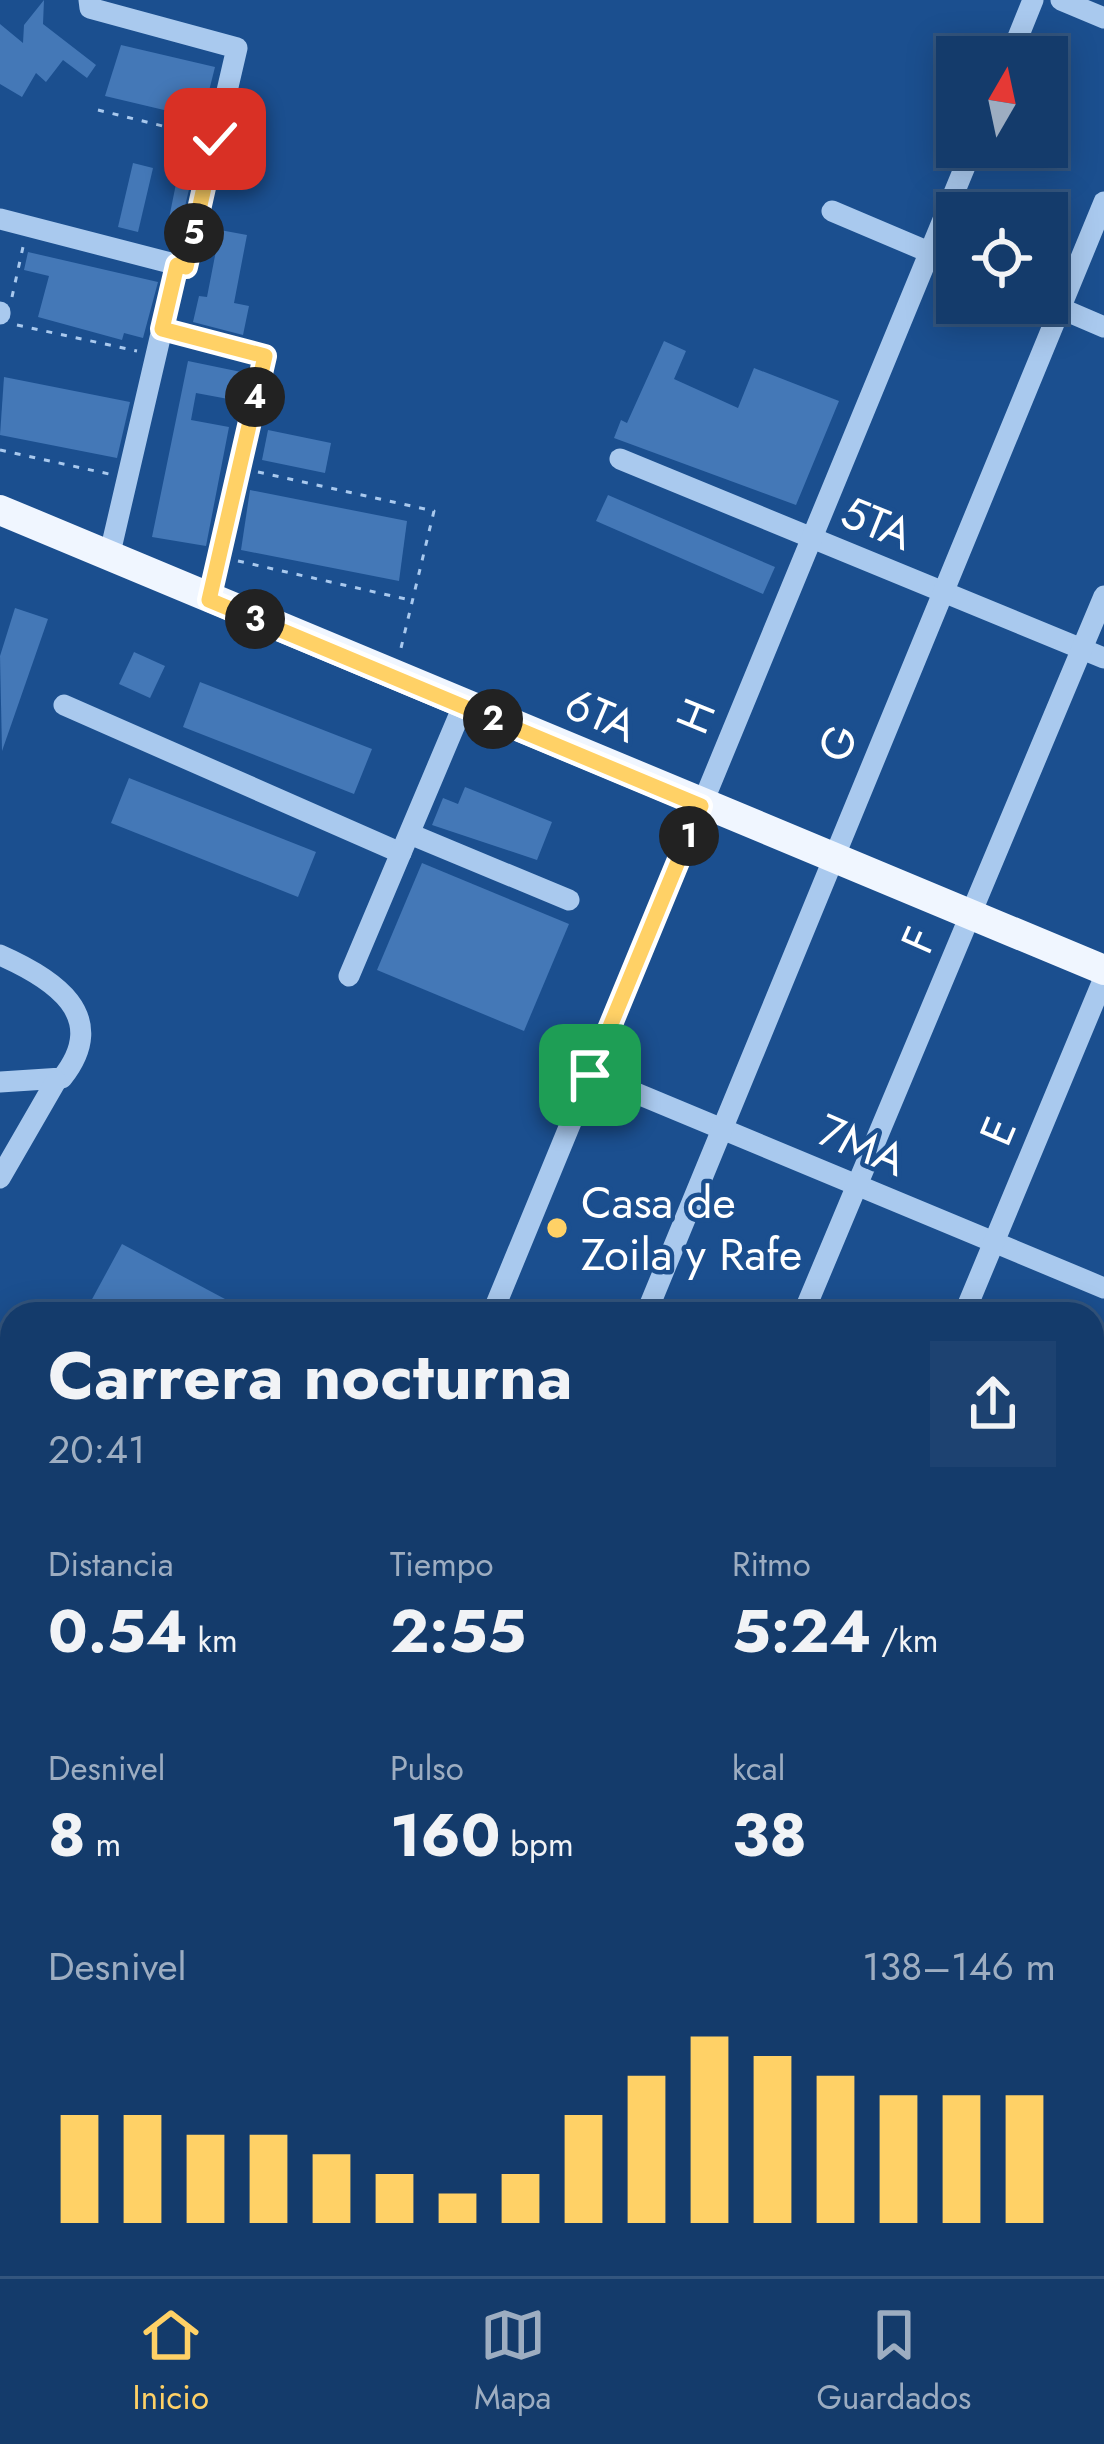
<!DOCTYPE html>
<html lang="es">
<meta charset="utf-8">
<style>
body{margin:0;font-family:Jost,sans-serif;background:#1d4271;color:#f1f3f6;height:100vh;display:flex;flex-direction:column;font-size:45px;white-space:nowrap}
*{box-sizing:border-box;margin:0}
p{font-size:39px;color:#9dadc1}
.icon{flex:none;width:66px;height:66px;fill:none;stroke:currentColor;stroke-width:2;stroke-linecap:round;stroke-linejoin:round}
.map{position:relative;flex:1;overflow:hidden}
.sheet{position:absolute;left:0px;top:1302px;width:1104px;height:975px;display:flex;flex-direction:column;background:#143b6b;border-radius:36px 36px 0 0;box-shadow:0 6px 30px #0003,0 0 0 3px #33557e}
.sheet>*{flex:none}
.needle{width:78px;rotate:9deg}
.buttons{position:absolute;left:936px;top:36px;display:grid;gap:24px}
.buttons a{display:grid;place-items:center;width:132px;height:132px;border-radius:0px;background:#143b6b;box-shadow:0 6px 30px #0003,0 0 0 3px #33557e;font-size:60px}
.pin{position:absolute;display:grid;place-items:center;width:102px;height:102px;color:#fff;margin:-51px;border-radius:24px;box-shadow:0 6px 18px #0006}
.km{position:absolute;width:60px;height:60px;margin:-30px;border-radius:50%;background:#222;color:#fff;font-size:33px;line-height:60px;text-align:center}
.round{display:grid;place-items:center;flex:none;width:126px;height:126px;border-radius:0px;background:#1d4271}
.headline{display:flex;align-items:center;justify-content:space-between;height:204px;padding:0 48px}
h1{font-size:66px;font-weight:700;line-height:90px}
.stats{display:grid;grid-template-columns:repeat(3,1fr);gap:18px;height:204px;padding:12px 48px}
.stats div{display:grid;align-content:center}
.stats b{font-size:60px;font-weight:700}
.stats small{font-size:33px;font-weight:400}
.stats p{font-size:33px}
.chart{height:336px;padding:24px 48px}
.chart p{display:flex;justify-content:space-between}
.chart svg{width:100%;height:216px;margin-top:12px;stroke:#ffd166;stroke-width:6}
.menu{display:flex;justify-content:space-around;align-items:center;height:168px;border-top:3px solid #33557e;background:#143b6b;font-size:33px;color:#9dadc1}
.menu a{display:grid;justify-items:center;gap:6px}
.menu .selected{color:#ffd166}
.map>svg:first-child{display:block}
.building{fill:#4478b7}
.lines{fill:none;stroke-linecap:round;stroke-linejoin:round}
.path{stroke:#a9c9ee;stroke-width:3;stroke-dasharray:6 9;stroke-linecap:butt}
.minor{stroke:#a9c9ee;stroke-width:21}
.major{stroke:#f0f6ff;stroke-width:30}
.route-casing{stroke:#fff;stroke-width:24}
.route{stroke:#ffd166;stroke-width:15}
.poi-dot{fill:#ffd166;stroke:#1b4f8f;stroke-width:4.5}
.labels{text-anchor:middle;dominant-baseline:central;stroke-width:9;stroke-linejoin:round;paint-order:stroke}
.street-label{font-size:45px;fill:#fff;stroke:#1b4f8f}
.poi-label{font-size:45px;fill:#fff;stroke:#1b4f8f;text-anchor:start}
</style>
<div class="map">
<svg width="1104" height="2276" viewBox="0 0 1104 2276">
<rect width="100%" height="100%" fill="#1b4f8f"/>
<g class="building">
<path d="M 44,0 L 43,24 L 96,65 L 87,78 L 63,60 L 46,82 L 36,73 L 22,97 L 0,84 L 0,24 L 23,43 L 24,25 Z"/>
<path d="M 121,45 L 215,67 L 202,119 L 105,96 Z"/>
<path d="M 133,163 L 153,168 L 138,232 L 118,227 Z"/>
<path d="M 179,169 L 193,172 L 177,241 L 165,238 Z"/>
<path d="M 220,230 L 247,235 L 234,303 L 249,306 L 243,335 L 193,322 L 199,296 L 207,297 Z"/>
<path d="M 28,252 L 158,282 L 143,338 L 124,333 L 122,340 L 38,317 L 49,276 L 24,270 Z"/>
<path d="M 664,341 L 686,351 L 674,379 L 738,408 L 754,368 L 839,401 L 796,505 L 614,438 L 621,420 L 627,423 Z"/>
<path d="M 188,361 L 246,373 L 239,401 L 196,393 L 191,420 L 229,427 L 206,546 L 152,537 Z"/>
<path d="M 4,377 L 130,402 L 117,458 L 0,435 Z"/>
<path d="M 268,430 L 331,443 L 325,473 L 262,460 Z"/>
<path d="M 250,490 L 407,521 L 399,581 L 241,550 Z"/>
<path d="M 608,495 L 775,567 L 763,594 L 596,521 Z"/>
<path d="M 15,608 L 48,619 L 2,751 L 0,656 Z"/>
<path d="M 134,652 L 165,666 L 150,698 L 119,684 Z"/>
<path d="M 200,682 L 372,749 L 354,794 L 183,727 Z"/>
<path d="M 129,778 L 316,852 L 298,897 L 111,823 Z"/>
<path d="M 465,787 L 552,822 L 537,860 L 432,825 L 443,798 L 458,804 Z"/>
<path d="M 422,863 L 569,924 L 524,1031 L 377,970 Z"/>
<path d="M 122,1244 L 253,1314 L 84,1314 Z"/>
</g>
<g class="lines">
<g class="path">
<path d="M 98,110 L 195,134"/>
<path d="M 12,297 L 23,247"/>
<path d="M 17,325 L 137,351"/>
<path d="M 0,450 L 109,474"/>
<path d="M 258,472 L 434,511 L 401,648"/>
<path d="M 238,561 L 410,600"/>
</g>
<g class="minor">
<path d="M 1061,0 L 1104,18"/>
<path d="M 1010,57 L 1033,0"/>
<path d="M 832,211 L 957,264"/>
<path d="M 0,219 L 186,267 L 237,48 L 90,8 L 89,0"/>
<path d="M 1048,303 L 1104,327"/>
<path d="M 0,314 L 0,312"/>
<path d="M 162,329 L 265,356 L 209,600"/>
<path d="M 620,459 L 1104,658"/>
<path d="M 109,557 L 177,265"/>
<path d="M 64,705 L 401,853"/>
<path d="M 410,834 L 569,900"/>
<path d="M 0,955 C 52,978 112,1015 62,1078 L 0,1082"/>
<path d="M 349,976 L 463,706"/>
<path d="M 590,1074 L 1104,1288"/>
<path d="M 0,1178 L 56,1081"/>
<path d="M 492,1314 L 973,147"/>
<path d="M 646,1314 L 1104,202"/>
<path d="M 803,1314 L 1104,596"/>
<path d="M 964,1314 L 1104,978"/>
<path d="M 1092,1381 L 1104,1352"/>
<path d="M 1092,1751 L 1104,1738"/>
<path d="M 0,1768 L 12,1761"/>
<path d="M 1092,1950 L 1104,1956"/>
<path d="M 936,2265 L 950,2276"/>
<path d="M 619,2276 L 632,2265"/>
</g>
<path class="major" d="M 0,510 L 1104,970"/>
</g>
<g class="lines">
<defs>
<path id="route" d="M 215,139 L 186,267 L 177,265 L 162,329 L 265,356 L 209,600 L 701,806 L 590,1075"/>
</defs>
<use href="#route" class="route-casing"/>
<use href="#route" class="route"/>
</g>
<circle class="poi-dot" cx="557" cy="1228" r="12"/>
<g class="labels">
<g class="street-label">
<text transform="translate(877 523) rotate(22)">5TA</text>
<text transform="translate(601 715) rotate(23)">6TA</text>
<text transform="translate(696 716) rotate(-68)">H</text>
<text transform="translate(838 743) rotate(-68)">G</text>
<text transform="translate(919 940) rotate(-66)">F</text>
<text transform="translate(998 1131) rotate(-67)">E</text>
<text transform="translate(862 1145) rotate(23)">7MA</text>
</g>
<g class="poi-label">
<text x="581" y="1202">Casa de<tspan x="581" dy="52">Zoila y Rafe</tspan></text>
</g>
</g>
</svg>
<div class="buttons">
<a><svg class="needle" viewBox="-14 -14 28 28"><path d="M0-13l5 13h-10z" fill="#e53935"/><path d="M0 13l5-13h-10z" fill="#9dadc1"/></svg></a>
<a><svg class="icon" aria-label="locate" viewBox="0 0 24 24"><circle cx="12" cy="12" r="6"/><path d="M12 2v4M12 18v4M2 12h4M18 12h4"/></svg></a>
</div>
<div class="pin" style="left:590px;top:1075px;background:#1e9e55"><svg class="icon" aria-label="arrive" viewBox="0 0 24 24"><path d="M6 21V4h12l-3 4 3 4H6"/></svg></div>
<div class="pin" style="left:215px;top:139px;background:#d93025"><svg class="icon" aria-label="check" viewBox="0 0 24 24"><path d="M5 12l5 5 9-10"/></svg></div>
<b class="km" style="left:689px;top:836px">1</b>
<b class="km" style="left:493px;top:719px">2</b>
<b class="km" style="left:255px;top:619px">3</b>
<b class="km" style="left:255px;top:397px">4</b>
<b class="km" style="left:194px;top:233px">5</b>
<section class="sheet">
<div class="headline"><div><h1>Carrera nocturna</h1><p>20:41</p></div><a class="round"><svg class="icon" aria-label="share" viewBox="0 0 24 24"><path d="M12 15V3M7 8l5-5 5 5M5 13v7h14v-7"/></svg></a></div>
<div class="stats">
<div><p>Distancia</p><b>0.54<small> km</small></b></div>
<div><p>Tiempo</p><b>2:55</b></div>
<div><p>Ritmo</p><b>5:24<small> /km</small></b></div>
</div>
<div class="stats">
<div><p>Desnivel</p><b>8<small> m</small></b></div>
<div><p>Pulso</p><b>160<small> bpm</small></b></div>
<div><p>kcal</p><b>38</b></div>
</div>
<div class="chart"><p><span>Desnivel</span>138–146 m</p>
<svg viewBox="0 0 160 44" preserveAspectRatio="none"><path d="M5 44V22M15 44V22M25 44V26M35 44V26M45 44V30M55 44V34M65 44V38M75 44V34M85 44V22M95 44V14M105 44V6M115 44V10M125 44V14M135 44V18M145 44V18M155 44V18"/></svg>
</div>
</section>
</div>
<nav class="menu">
<a class="selected"><svg class="icon" aria-label="home" viewBox="0 0 24 24"><path d="M3 11l9-7 9 7M6 9v11h12V9"/></svg>Inicio</a>
<a><svg class="icon" aria-label="map" viewBox="0 0 24 24"><path d="M3 6l6-2 6 2 6-2v14l-6 2-6-2-6 2zM9 4v14M15 6v14"/></svg>Mapa</a>
<a><svg class="icon" aria-label="saved" viewBox="0 0 24 24"><path d="M7 4h10v16l-5-4-5 4z"/></svg>Guardados</a>
</nav>
